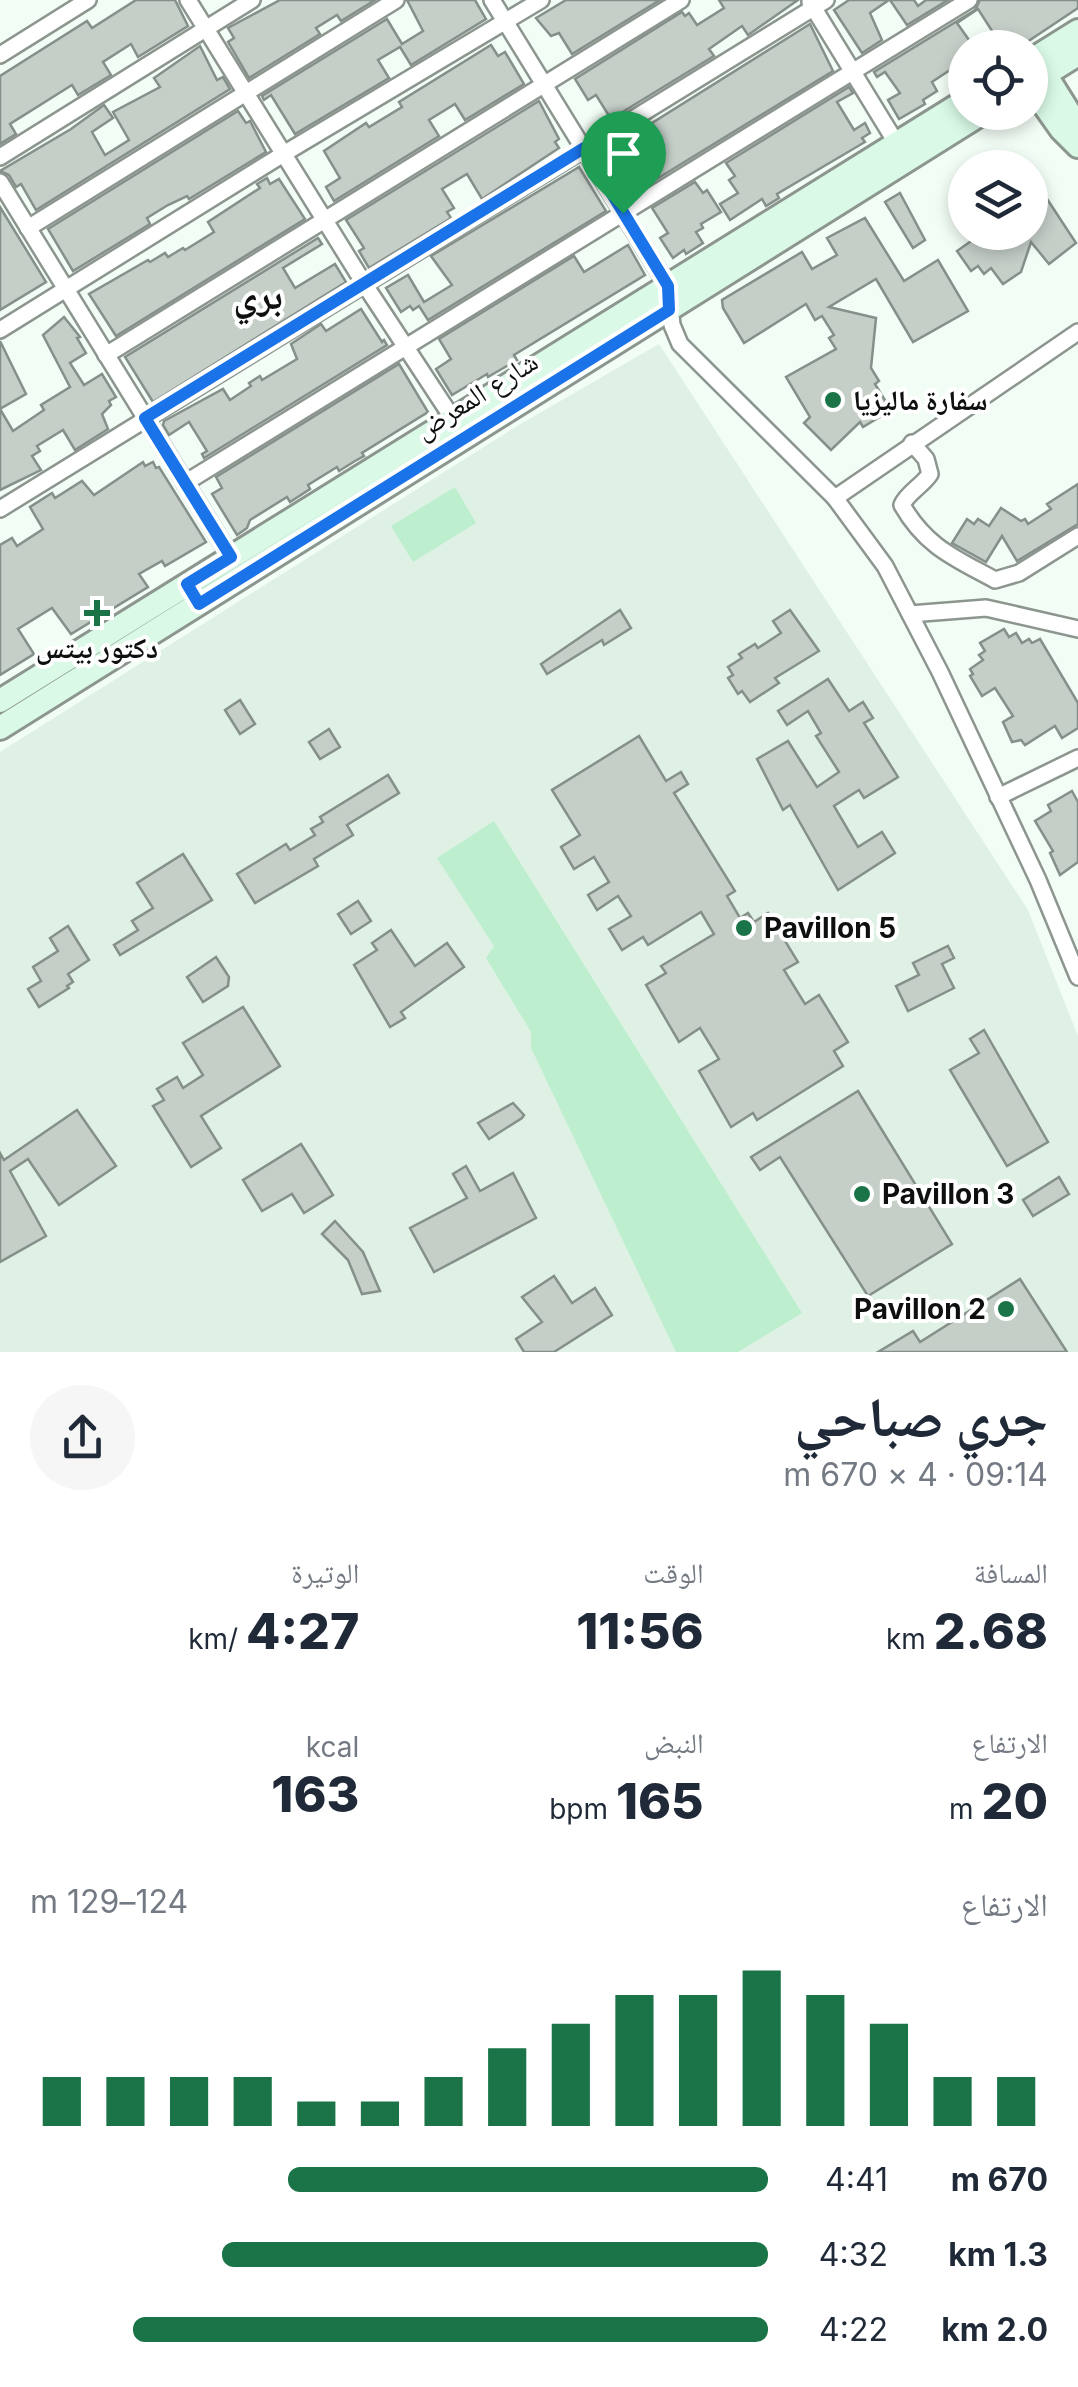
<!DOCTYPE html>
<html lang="ar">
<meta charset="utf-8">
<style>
body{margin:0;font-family:Inter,"Noto Naskh Arabic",sans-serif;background:#f6f6f7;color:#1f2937;direction:rtl;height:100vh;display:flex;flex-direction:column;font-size:38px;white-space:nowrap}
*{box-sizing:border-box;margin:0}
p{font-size:32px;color:#747a83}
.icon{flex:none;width:55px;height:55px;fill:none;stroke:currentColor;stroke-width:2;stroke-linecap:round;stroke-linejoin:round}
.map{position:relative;height:1352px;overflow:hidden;direction:ltr}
.details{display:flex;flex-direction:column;background:#fff;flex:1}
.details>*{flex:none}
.buttons{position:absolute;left:948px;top:30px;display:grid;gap:20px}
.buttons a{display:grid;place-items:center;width:100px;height:100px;border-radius:50%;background:#fff;box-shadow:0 5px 15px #0003;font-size:50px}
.pin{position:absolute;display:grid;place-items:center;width:85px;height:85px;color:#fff;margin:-102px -42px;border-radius:50% 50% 50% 0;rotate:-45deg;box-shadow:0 0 10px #0007}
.pin .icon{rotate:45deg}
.round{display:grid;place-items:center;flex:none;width:105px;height:105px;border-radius:52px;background:#f6f6f7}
.headline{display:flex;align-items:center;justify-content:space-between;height:170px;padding:0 30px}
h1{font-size:55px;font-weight:800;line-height:75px}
.figures{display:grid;grid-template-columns:repeat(3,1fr);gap:15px;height:170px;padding:10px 30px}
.figures div{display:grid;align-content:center}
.figures b{font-size:50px;font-weight:800}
.figures small{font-size:28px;font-weight:400}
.figures p{font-size:28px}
.chart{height:280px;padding:20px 30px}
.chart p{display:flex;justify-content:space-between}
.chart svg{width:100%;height:180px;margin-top:10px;stroke:#1a7448;stroke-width:6}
ul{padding:0 30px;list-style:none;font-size:32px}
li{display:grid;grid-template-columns:160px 120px 1fr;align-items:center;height:75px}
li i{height:25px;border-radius:12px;background:#1a7448}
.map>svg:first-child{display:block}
.built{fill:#dff1e5}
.green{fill:#bdefcf}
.building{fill:#c5cfc8;stroke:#86908a;stroke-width:2.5}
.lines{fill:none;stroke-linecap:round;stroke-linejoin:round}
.street-casing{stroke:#8c968f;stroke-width:20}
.secondary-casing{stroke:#8c968f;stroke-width:28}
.street{stroke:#fff;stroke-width:15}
.secondary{stroke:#dafae7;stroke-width:22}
.route-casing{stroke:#fff;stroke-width:20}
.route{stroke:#1a73e8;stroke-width:12}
.poi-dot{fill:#1a7448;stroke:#fff;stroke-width:4}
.labels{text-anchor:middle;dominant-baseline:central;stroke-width:8;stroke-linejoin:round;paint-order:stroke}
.street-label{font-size:28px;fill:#0d100e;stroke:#fff}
.poi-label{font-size:28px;font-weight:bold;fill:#0d100e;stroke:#fff;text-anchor:start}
.district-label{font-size:38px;font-weight:bold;fill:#0d100e;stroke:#fff}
</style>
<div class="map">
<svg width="1078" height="1352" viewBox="0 0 1078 1352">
<rect width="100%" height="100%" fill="#f2fdf5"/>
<path class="built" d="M 659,344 L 1028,910 L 1078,1036 L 1078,1352 L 0,1352 L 0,752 L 517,426 Z"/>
<g class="green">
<path d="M 455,487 L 476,523 L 413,562 L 391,526 Z"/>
<path d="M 494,821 L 802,1313 L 738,1352 L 676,1352 L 531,1048 L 531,1032 L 486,958 L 494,946 L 437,858 Z"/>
</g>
<g class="building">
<path d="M 136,0 L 175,0 L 188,26 L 138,57 L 131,44 L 103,62 L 111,75 L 78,95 L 72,85 L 10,124 L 16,134 L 0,144 L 0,76 L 87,21 L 92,28 Z"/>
<path d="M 280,0 L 375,0 L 341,21 L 337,15 L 316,28 L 320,34 L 249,78 L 228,42 L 234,38 L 228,28 Z"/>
<path d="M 407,0 L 475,0 L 486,19 L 411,65 L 400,47 L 378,60 L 389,78 L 295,134 L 271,95 L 264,100 L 262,96 L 387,19 L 402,44 L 423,31 Z"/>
<path d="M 566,0 L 660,0 L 572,54 L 559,33 L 551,36 L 536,18 Z"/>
<path d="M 719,0 L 798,0 L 748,35 L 742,26 L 709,49 L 714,56 L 611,119 L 596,95 L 588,100 L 575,79 L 682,12 L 685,16 L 689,13 L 697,25 L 724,8 Z"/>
<path d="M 849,0 L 889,0 L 870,13 L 882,40 L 862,53 L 834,10 Z"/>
<path d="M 890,0 L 914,0 L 918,6 L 926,0 L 948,0 L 907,25 Z"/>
<path d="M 980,0 L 1078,0 L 1078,8 L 1018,48 L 1003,48 L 978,9 L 957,23 L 974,47 L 965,48 L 965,60 L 932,82 L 937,91 L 923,100 L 925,104 L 899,119 L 888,100 L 900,93 L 885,72 L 877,77 L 874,72 L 975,10 Z"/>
<path d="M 810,24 L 833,71 L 642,188 L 617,145 Z"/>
<path d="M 491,45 L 498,56 L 505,52 L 524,84 L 465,120 L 455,104 L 429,120 L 439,136 L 334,201 L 326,187 L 340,178 L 324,151 L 366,123 L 369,127 L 402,107 L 399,102 Z"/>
<path d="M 200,46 L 217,80 L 223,77 L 230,89 L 36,210 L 21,184 L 16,187 L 9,175 L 0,171 L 71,129 L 104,105 L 113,118 L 92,132 L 105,155 L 129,140 L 113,112 L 160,87 L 154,78 Z"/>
<path d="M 849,87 L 853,93 L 837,102 L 854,130 L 865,123 L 870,133 L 862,138 L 865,142 L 777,194 L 779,198 L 766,206 L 762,199 L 730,220 L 720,204 L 738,193 L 729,180 L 735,176 L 726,163 Z"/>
<path d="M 539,101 L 559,139 L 555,142 L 559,148 L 482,199 L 467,174 L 442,189 L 454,208 L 447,212 L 451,218 L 369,268 L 359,251 L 364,248 L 346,220 Z"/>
<path d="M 238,111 L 246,123 L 250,121 L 266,152 L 189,199 L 187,196 L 168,205 L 147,218 L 150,224 L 73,271 L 48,229 Z"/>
<path d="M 579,167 L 606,211 L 428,320 L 419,306 L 413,310 L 410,306 L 401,312 L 386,288 L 408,275 L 424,302 L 452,285 L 431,256 Z"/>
<path d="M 1030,173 L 1076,243 L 1049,264 L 1031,242 L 1021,272 L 1003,284 L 991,268 L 984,274 L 978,266 L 971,271 L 957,251 L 984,232 L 1000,232 L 1008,244 L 1030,232 L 1030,207 L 1036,203 L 1030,194 Z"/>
<path d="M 267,178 L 270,184 L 279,179 L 305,219 L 116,336 L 89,294 L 148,260 L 150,262 L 165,253 L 168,257 L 183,248 L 185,250 L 214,232 L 208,222 L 260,188 L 257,184 Z"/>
<path d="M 695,182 L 703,193 L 707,190 L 721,212 L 701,224 L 703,228 L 696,232 L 703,243 L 686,254 L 684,250 L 673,258 L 660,238 L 668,233 L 652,208 Z"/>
<path d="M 900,193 L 925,240 L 913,248 L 885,202 Z"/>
<path d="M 0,207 L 46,282 L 0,310 Z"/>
<path d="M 865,218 L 904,281 L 938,260 L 968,311 L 913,342 L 876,279 L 829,307 L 876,318 L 871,368 L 879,381 L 875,384 L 891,410 L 863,427 L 860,422 L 831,450 L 804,423 L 810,417 L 786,377 L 836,349 L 829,338 L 834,335 L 822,316 L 815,320 L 806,304 L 744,343 L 723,308 L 722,300 L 802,252 L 812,269 L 837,255 L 827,238 Z"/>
<path d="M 318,238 L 322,244 L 283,268 L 295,288 L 335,264 L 346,282 L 153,402 L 125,357 Z"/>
<path d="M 628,245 L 645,275 L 514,355 L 517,360 L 488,377 L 487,374 L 452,395 L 436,369 L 451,359 L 439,339 L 574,256 L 584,272 Z"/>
<path d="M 361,309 L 382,342 L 384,340 L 387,345 L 204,458 L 202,454 L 207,451 L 189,422 L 169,435 L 163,425 L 164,421 L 223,389 L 230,400 L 251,386 L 249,383 L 260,376 L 262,380 L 297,359 L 291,344 L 321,324 L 326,331 Z"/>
<path d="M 64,317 L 80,337 L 77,338 L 86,353 L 70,363 L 84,385 L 102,374 L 116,397 L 109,401 L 111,405 L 102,414 L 108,429 L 75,450 L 63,430 L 37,446 L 40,451 L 32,456 L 41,470 L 0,490 L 0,341 L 26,394 L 0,409 L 13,431 L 44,410 L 41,405 L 70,387 L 43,335 Z"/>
<path d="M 399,364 L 428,412 L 362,453 L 364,456 L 355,461 L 339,471 L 337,467 L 308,485 L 310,489 L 290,502 L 287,497 L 250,520 L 247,528 L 237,535 L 212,494 L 222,488 L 216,477 Z"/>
<path d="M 143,462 L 145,466 L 153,462 L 156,468 L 159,467 L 206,542 L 165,566 L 162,561 L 139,574 L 148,587 L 71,634 L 52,608 L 18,629 L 34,654 L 0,675 L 0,545 L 12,538 L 17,546 L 43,529 L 30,507 L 52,493 L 55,498 L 82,481 L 94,495 Z"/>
<path d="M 1078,484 L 1078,524 L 1017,561 L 1002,536 L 986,562 L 952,543 L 967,519 L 974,524 L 978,519 L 989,526 L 1001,508 L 1021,521 L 1025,519 L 1028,524 L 1051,509 L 1047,504 Z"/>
<path d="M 620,610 L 631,628 L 604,645 L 602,640 L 547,674 L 541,664 Z"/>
<path d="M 790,610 L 819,651 L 775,678 L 779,683 L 750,702 L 742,691 L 738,694 L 728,678 L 733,675 L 728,667 L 742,658 L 739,654 L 755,644 L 758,648 L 781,633 L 773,621 Z"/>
<path d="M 1004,629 L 1009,637 L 1016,633 L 1022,643 L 1029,639 L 1032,643 L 1040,639 L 1078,703 L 1078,728 L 1062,738 L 1055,726 L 1025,745 L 1021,740 L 1012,742 L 1003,722 L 1013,716 L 995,688 L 982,696 L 970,676 L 973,674 L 970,669 L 983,660 L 979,655 L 985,651 L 980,643 Z"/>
<path d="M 828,679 L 849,711 L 863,702 L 873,718 L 864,723 L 898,777 L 864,798 L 859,790 L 834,806 L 858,847 L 882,832 L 895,853 L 838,890 L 790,805 L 783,810 L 757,759 L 788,741 L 817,787 L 839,772 L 816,736 L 821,733 L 808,711 L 787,725 L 778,711 Z"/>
<path d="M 240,700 L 255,724 L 240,734 L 225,710 Z"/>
<path d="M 329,729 L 340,747 L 320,759 L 309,742 Z"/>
<path d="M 639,736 L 666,781 L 681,772 L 688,784 L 674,793 L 735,891 L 727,896 L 740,918 L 748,913 L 754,922 L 768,913 L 798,962 L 784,970 L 805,1004 L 819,995 L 848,1042 L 834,1051 L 843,1066 L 757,1120 L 753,1113 L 731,1127 L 699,1071 L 719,1059 L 700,1028 L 679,1042 L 646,985 L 666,973 L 661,966 L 714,934 L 701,912 L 648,945 L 643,937 L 622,950 L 609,929 L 631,916 L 618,896 L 597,910 L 588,895 L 609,882 L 594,857 L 574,869 L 561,847 L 580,835 L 552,790 Z"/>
<path d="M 388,775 L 399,793 L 347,825 L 353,835 L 314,859 L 318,866 L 255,903 L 237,874 L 286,844 L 290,850 L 315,835 L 311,829 L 323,822 L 320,817 Z"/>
<path d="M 1072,791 L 1078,802 L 1078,862 L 1060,875 L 1050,853 L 1053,851 L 1035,821 L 1051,811 L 1048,805 Z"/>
<path d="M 183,854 L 212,900 L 120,955 L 114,945 L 138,930 L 132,921 L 153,908 L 137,883 Z"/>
<path d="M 358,901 L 371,921 L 351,934 L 338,914 Z"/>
<path d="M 68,926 L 89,960 L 68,974 L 73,982 L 67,986 L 69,988 L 39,1007 L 28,989 L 41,981 L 33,967 L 58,951 L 50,938 Z"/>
<path d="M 391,930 L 415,966 L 447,943 L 464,967 L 401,1012 L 405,1018 L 390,1027 L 354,965 L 377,950 L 372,943 Z"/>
<path d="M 948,946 L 954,958 L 942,964 L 954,988 L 908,1011 L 896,986 L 919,975 L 913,963 Z"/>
<path d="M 216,957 L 229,977 L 228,986 L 203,1002 L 187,977 Z"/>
<path d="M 243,1007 L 280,1066 L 201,1116 L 221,1148 L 191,1167 L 153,1106 L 164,1100 L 157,1089 L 177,1077 L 183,1088 L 203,1075 L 183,1043 Z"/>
<path d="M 984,1030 L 1048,1142 L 1007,1166 L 950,1070 L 979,1053 L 970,1039 Z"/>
<path d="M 858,1091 L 952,1244 L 868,1296 L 780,1157 L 760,1170 L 751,1157 Z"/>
<path d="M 513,1103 L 524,1115 L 522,1118 L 489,1139 L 478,1123 Z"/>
<path d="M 77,1110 L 116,1166 L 59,1205 L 28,1159 L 10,1171 L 46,1236 L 0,1262 L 0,1153 L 4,1160 Z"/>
<path d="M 301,1144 L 333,1195 L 304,1213 L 292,1194 L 262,1211 L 243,1180 Z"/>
<path d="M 466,1166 L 480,1191 L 513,1173 L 536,1218 L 434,1272 L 410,1228 L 467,1198 L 453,1174 Z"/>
<path d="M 1059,1177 L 1069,1194 L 1033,1216 L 1023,1200 Z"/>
<path d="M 335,1221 L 363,1252 L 380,1291 L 362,1294 L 348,1260 L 322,1234 Z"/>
<path d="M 554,1276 L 572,1303 L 595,1288 L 612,1315 L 554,1352 L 524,1352 L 516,1339 L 542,1322 L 522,1297 Z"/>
<path d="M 1020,1279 L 1067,1352 L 878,1352 L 913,1331 L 920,1342 Z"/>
</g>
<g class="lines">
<defs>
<g id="street">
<path d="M 188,0 L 365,285 L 453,419"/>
<path d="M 492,0 L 668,286 L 672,325 L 680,344 L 835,498 L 885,566 L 940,672 L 1038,880 L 1078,977"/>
<path d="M 810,2 L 900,149"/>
<path d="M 0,55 L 88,0"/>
<path d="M 0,157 L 252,0"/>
<path d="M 0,182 L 231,557"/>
<path d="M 28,228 L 396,0"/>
<path d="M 0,330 L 285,153 L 541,0"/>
<path d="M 106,355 L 681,0"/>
<path d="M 912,443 L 926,459 L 930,474 C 922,486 907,493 902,505 C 926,547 955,558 995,580 L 1019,573 L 1078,536"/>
<path d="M 185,483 L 969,0"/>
<path d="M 835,498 L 1078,332"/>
<path d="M 0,509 L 826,0"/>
<path d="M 910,614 L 986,608 L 1078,629"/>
<path d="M 998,797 L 1078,758"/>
</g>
<g id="secondary">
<path d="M 1035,58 L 1078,127"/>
<path d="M 1030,61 L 1078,31"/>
<path d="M 1033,82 L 1078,54"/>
<path d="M 1030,85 L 1061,129 L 1078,146"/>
<path d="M 0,701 L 965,101"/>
<path d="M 0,728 L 984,112"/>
</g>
</defs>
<use href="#street" class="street-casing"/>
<use href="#secondary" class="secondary-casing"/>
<use href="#street" class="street"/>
<use href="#secondary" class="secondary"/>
</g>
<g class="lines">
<defs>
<path id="route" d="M 584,148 L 668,286 L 669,310 L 199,604 L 187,584 L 231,557 L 145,418 Z"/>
</defs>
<use href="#route" class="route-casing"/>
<use href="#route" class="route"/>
</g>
<g class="poi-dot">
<circle cx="833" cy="400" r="10"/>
<path d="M92 598h10v10h10v10h-10v10h-10v-10h-10v-10h10z"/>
<circle cx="744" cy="928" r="10"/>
<circle cx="862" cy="1194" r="10"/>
<circle cx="1006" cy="1309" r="10"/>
</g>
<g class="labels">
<g class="street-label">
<text transform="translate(476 395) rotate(-32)">شارع المعرض</text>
</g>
<g class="poi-label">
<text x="853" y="400">سفارة ماليزيا</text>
<text x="97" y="648" text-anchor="middle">دكتور بيتس</text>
<text x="764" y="928">Pavillon 5</text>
<text x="882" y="1194">Pavillon 3</text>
<text x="986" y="1309" text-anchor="end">Pavillon 2</text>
</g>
<g class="district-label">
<text x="258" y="295">بري</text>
</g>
</g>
</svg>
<div class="buttons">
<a><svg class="icon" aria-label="locate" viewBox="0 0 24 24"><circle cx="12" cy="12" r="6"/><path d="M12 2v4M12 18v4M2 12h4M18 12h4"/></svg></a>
<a><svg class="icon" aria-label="layers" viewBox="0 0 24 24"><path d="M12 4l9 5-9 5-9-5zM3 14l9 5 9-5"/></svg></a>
</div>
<div class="pin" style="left:623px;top:213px;background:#1e9e55"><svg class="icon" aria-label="arrive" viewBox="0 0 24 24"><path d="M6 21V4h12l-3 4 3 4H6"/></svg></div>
</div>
<section class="details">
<div class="headline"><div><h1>جري صباحي</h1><p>09:14 · 4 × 670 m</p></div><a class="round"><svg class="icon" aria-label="share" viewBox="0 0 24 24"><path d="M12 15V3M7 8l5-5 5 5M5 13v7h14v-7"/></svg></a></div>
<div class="figures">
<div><p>المسافة</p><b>2.68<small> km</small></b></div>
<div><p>الوقت</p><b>11:56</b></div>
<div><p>الوتيرة</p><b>4:27<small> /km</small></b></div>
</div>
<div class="figures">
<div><p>الارتفاع</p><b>20<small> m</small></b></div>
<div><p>النبض</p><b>165<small> bpm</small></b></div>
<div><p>kcal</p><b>163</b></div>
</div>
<div class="chart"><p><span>الارتفاع</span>124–129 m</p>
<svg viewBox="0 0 160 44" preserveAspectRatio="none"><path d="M5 44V32M15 44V32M25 44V32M35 44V32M45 44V38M55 44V38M65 44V32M75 44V25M85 44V19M95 44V12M105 44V12M115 44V6M125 44V12M135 44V19M145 44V32M155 44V32"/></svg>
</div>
<ul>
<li><b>670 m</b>4:41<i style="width:65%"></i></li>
<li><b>1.3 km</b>4:32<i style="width:74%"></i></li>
<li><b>2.0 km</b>4:22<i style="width:86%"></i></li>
</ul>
</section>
